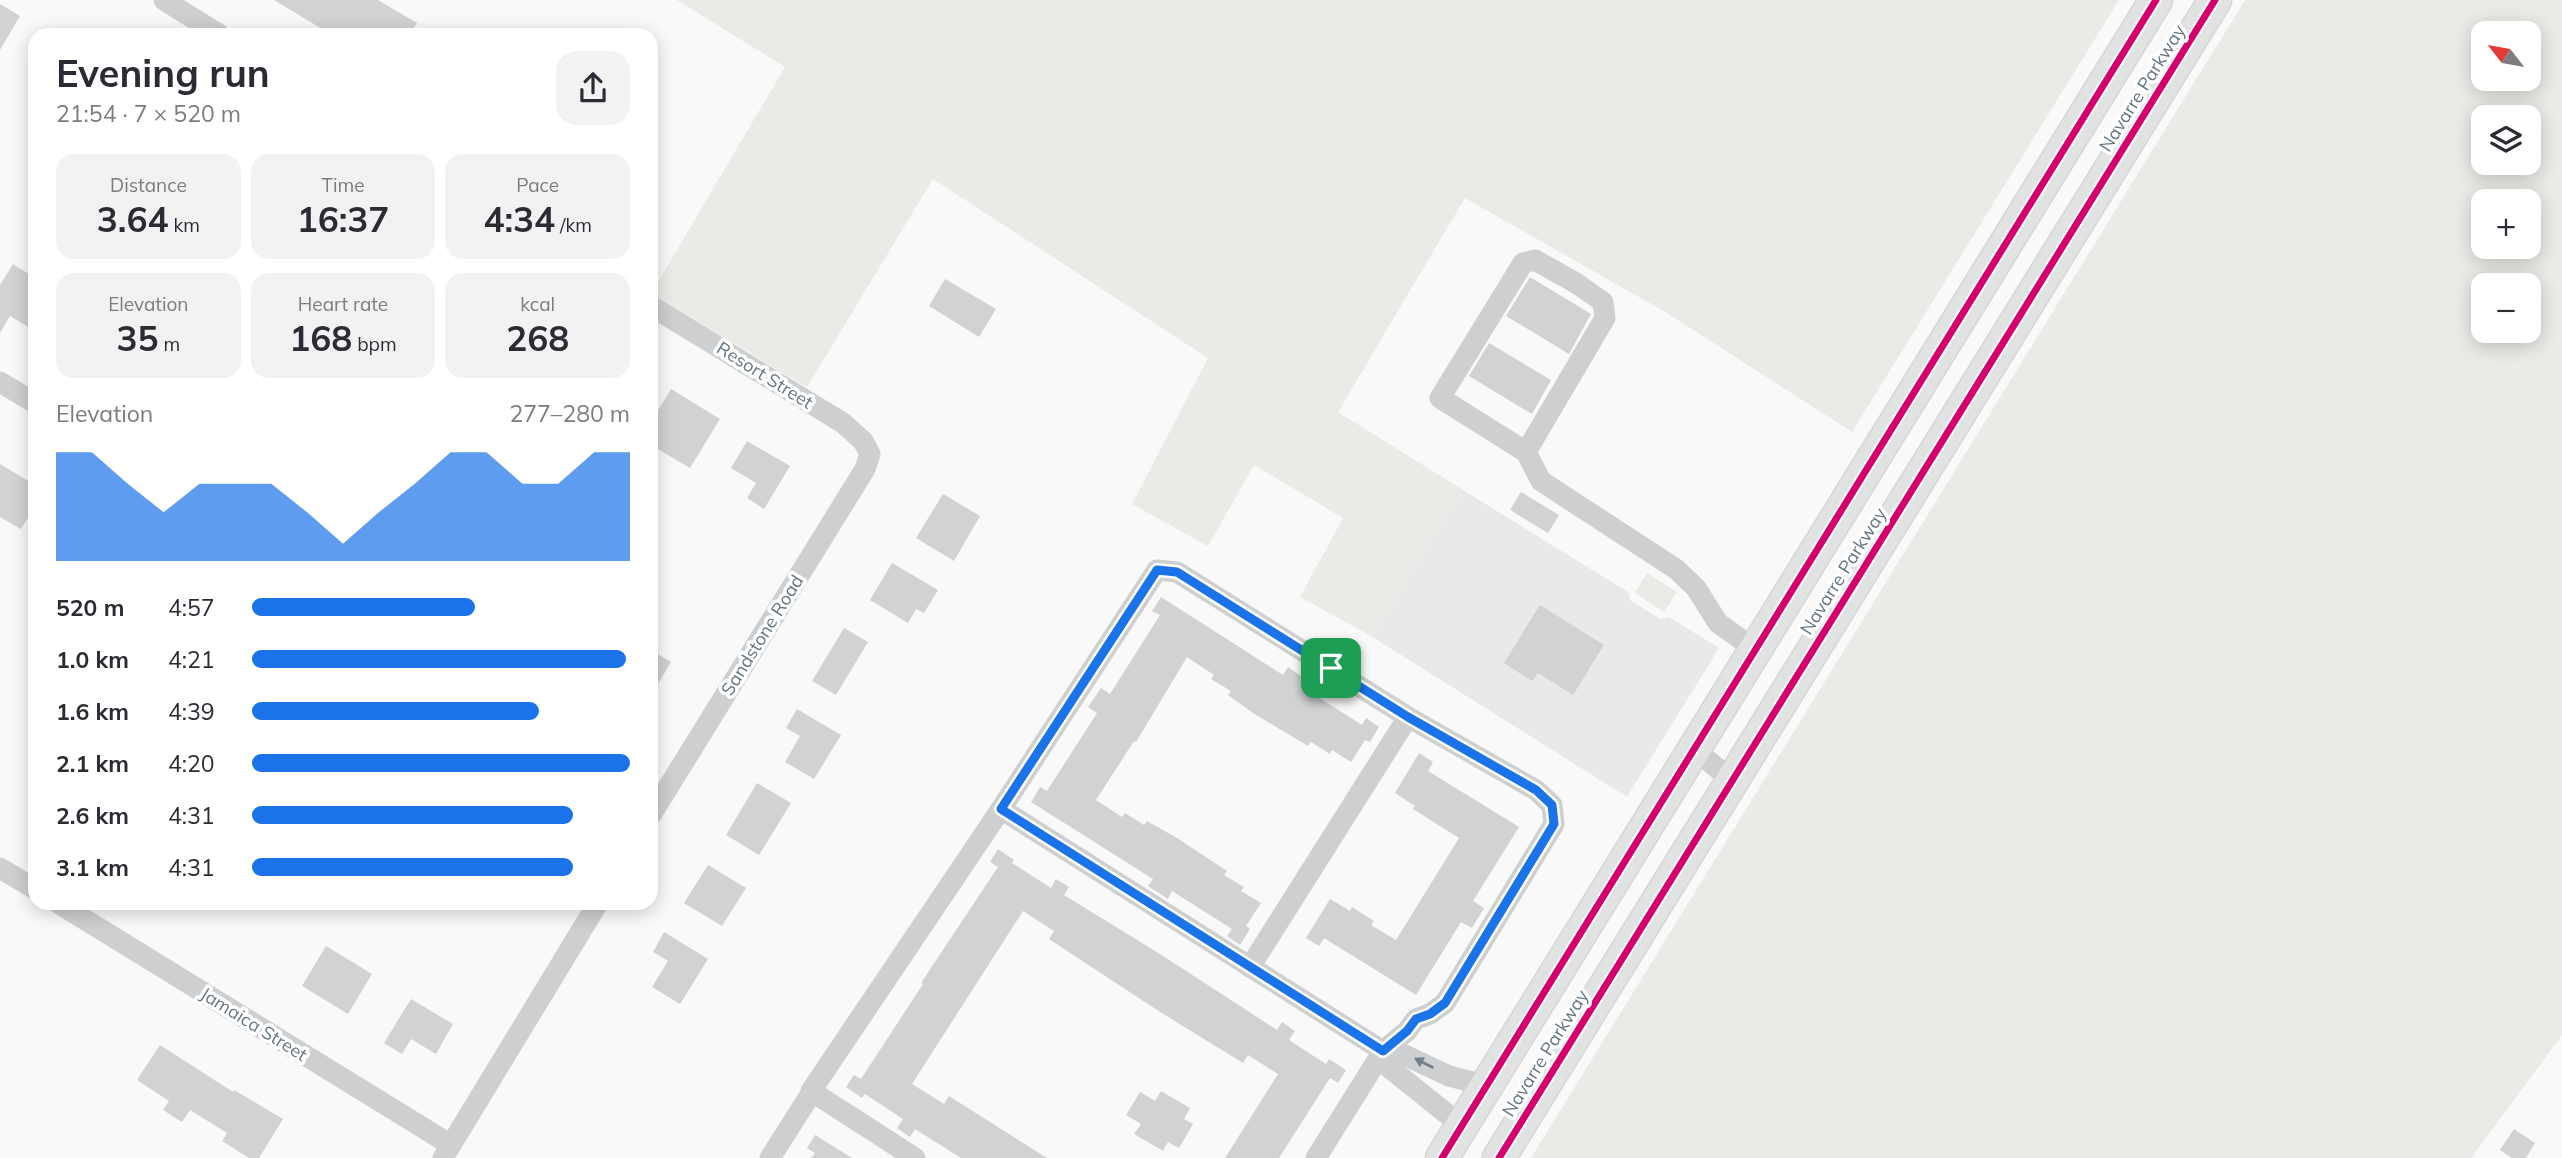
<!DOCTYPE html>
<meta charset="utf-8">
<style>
body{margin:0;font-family:Mulish,sans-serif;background:#f2f2f3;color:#2b2b33;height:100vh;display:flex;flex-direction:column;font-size:26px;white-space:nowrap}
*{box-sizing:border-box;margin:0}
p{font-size:23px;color:#7c7c81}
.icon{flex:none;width:38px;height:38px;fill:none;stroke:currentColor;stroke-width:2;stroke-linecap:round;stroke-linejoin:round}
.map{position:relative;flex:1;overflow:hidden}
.sheet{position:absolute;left:28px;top:28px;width:630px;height:882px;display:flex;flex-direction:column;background:#fff;border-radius:21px;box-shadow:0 4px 18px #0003}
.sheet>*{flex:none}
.needle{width:46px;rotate:301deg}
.buttons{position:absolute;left:2471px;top:21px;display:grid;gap:14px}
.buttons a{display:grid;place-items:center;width:70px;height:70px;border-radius:14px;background:#fff;box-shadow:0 4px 18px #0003;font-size:35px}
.pin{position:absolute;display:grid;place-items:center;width:60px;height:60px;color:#fff;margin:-30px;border-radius:14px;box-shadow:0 4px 10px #0006}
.round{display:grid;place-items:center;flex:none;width:74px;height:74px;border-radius:21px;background:#f2f2f3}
.summary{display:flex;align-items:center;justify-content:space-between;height:119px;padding:0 28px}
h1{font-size:38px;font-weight:700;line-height:52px}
.stats{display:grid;grid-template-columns:repeat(3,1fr);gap:10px;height:119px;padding:7px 28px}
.stats div{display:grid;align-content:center;border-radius:18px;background:#f2f2f3;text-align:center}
.stats b{font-size:35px;font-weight:700}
.stats small{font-size:19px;font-weight:400}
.stats p{font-size:19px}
.chart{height:196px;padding:14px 28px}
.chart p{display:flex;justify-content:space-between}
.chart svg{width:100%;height:126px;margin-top:7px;fill:#1a73e8;opacity:.7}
ul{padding:0 28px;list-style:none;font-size:23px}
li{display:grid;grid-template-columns:112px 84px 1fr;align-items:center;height:52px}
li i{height:18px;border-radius:9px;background:#1a73e8}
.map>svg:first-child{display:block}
.built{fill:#e8e9e9}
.green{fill:#e8ebe6;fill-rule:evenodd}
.building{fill:#d0d2d3}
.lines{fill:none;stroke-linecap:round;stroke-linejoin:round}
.highway-casing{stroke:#d5d6d6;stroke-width:35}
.minor{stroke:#cecfd0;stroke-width:21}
.highway{stroke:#e1e2e2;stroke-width:32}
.cycleway-casing{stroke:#fff;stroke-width:11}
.cycleway{stroke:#d6006c;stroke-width:7}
.oneway{fill:#707f8b}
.route-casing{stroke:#fff;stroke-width:14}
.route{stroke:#1a73e8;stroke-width:9}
.labels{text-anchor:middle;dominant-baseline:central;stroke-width:7;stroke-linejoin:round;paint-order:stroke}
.street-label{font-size:18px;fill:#657683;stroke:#fff}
</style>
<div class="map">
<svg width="2562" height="1158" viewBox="0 0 2562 1158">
<rect width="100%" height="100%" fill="#f9f9f9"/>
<path class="built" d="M 1463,490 L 1628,592 L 1630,600 L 1660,619 L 1669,617 L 1719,648 L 1627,797 L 1371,636 Z"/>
<g class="green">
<path d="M 677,0 L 2119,0 L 1852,432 L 1667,313 L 1465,198 L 1338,412 L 1463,490 L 1371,636 L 1300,597 L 1343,518 L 1254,465 L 1208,546 L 1132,504 L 1208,358 L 933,179 L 807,387 L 651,294 L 785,67 Z"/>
<path d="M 2245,0 L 2562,0 L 2562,1035 L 2471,1158 L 1531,1158 ZM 2483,33 L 2529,33 L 2529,79 L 2483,79 ZM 2483,117 L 2529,117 L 2529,163 L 2483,163 ZM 2529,201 L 2529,247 L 2483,247 L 2483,201 ZM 2483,285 L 2529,285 L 2529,331 L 2483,331 Z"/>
<path d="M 1647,573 L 1677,592 L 1664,612 L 1635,593 Z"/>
</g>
<g class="building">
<path d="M 274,0 L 378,0 L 417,23 L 409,35 L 332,35 Z"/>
<path d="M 0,4 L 20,16 L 0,50 Z"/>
<path d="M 13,264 L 35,278 L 35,331 L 10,316 L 0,333 L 0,285 Z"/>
<path d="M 1530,277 L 1591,314 L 1569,354 L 1506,316 Z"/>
<path d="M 945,279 L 996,309 L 979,337 L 929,306 Z"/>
<path d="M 1489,343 L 1551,380 L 1532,414 L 1469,376 Z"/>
<path d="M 671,389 L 720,419 L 690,468 L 651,445 L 651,422 Z"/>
<path d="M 747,441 L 790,466 L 764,509 L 747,498 L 756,483 L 731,468 Z"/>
<path d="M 0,464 L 35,485 L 35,506 L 21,529 L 0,517 Z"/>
<path d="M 1521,492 L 1559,515 L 1548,533 L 1510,510 Z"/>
<path d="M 943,494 L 980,516 L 954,561 L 916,538 Z"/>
<path d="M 892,563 L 938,590 L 924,613 L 916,609 L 908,623 L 870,600 Z"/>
<path d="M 1161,597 L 1283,675 L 1288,667 L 1307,680 L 1302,687 L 1362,725 L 1366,718 L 1379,727 L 1370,742 L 1365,740 L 1351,762 L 1332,750 L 1330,754 L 1311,742 L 1308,746 L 1256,715 L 1228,695 L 1231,691 L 1211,679 L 1214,675 L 1187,657 L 1136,742 L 1134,741 L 1096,800 L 1122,817 L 1125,813 L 1144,825 L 1147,821 L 1177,838 L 1227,871 L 1224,875 L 1244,887 L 1241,891 L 1261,903 L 1246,926 L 1250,929 L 1240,945 L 1227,936 L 1232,929 L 1172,891 L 1168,899 L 1148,886 L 1153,879 L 1031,802 L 1040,787 L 1047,791 L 1097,713 L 1088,707 L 1101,688 L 1110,694 L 1160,615 L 1152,611 Z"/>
<path d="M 1540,605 L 1604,645 L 1573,695 L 1538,673 L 1532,681 L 1504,663 Z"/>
<path d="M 844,628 L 868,642 L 836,695 L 812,681 Z"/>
<path d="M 651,650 L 671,662 L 651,696 Z"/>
<path d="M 797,709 L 841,735 L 814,779 L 785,762 L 800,736 L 786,728 Z"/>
<path d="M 1419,753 L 1433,762 L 1428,771 L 1519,827 L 1473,901 L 1484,908 L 1472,928 L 1461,922 L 1416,995 L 1324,938 L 1319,946 L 1306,938 L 1330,899 L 1350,911 L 1352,907 L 1374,921 L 1371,925 L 1396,940 L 1459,838 L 1413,809 L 1415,806 L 1395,793 Z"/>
<path d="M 757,783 L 791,803 L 759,855 L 726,835 Z"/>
<path d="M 998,849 L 1014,860 L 1012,863 L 1051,888 L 1056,879 L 1069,887 L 1064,895 L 1160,954 L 1277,1030 L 1282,1022 L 1295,1031 L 1289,1040 L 1326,1064 L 1329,1059 L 1346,1070 L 1338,1083 L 1330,1078 L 1279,1158 L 1225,1158 L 1278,1074 L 1248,1055 L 1243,1063 L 1157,1010 L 1049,939 L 1054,931 L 1023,911 L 912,1084 L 944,1104 L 949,1096 L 1047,1158 L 961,1158 L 915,1129 L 910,1137 L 897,1128 L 903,1119 L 865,1094 L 862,1098 L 846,1087 L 854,1075 L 861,1079 L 923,984 L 921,983 L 998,867 L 990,862 Z"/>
<path d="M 708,865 L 746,888 L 722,926 L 684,903 Z"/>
<path d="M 664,932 L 708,959 L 680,1004 L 652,987 L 668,961 L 653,952 Z"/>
<path d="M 326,946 L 372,974 L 348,1014 L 302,986 Z"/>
<path d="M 411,999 L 453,1024 L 436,1054 L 411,1039 L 402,1054 L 384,1043 Z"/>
<path d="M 160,1045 L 233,1092 L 234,1090 L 283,1119 L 259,1158 L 249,1158 L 222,1141 L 227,1133 L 190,1110 L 182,1122 L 163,1110 L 169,1101 L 137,1080 Z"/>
<path d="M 1161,1091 L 1190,1108 L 1184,1119 L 1193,1124 L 1179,1148 L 1168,1142 L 1163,1151 L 1134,1134 L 1141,1124 L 1126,1115 L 1140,1092 L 1155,1101 Z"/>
<path d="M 2514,1129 L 2535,1143 L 2526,1158 L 2512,1158 L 2500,1150 Z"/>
<path d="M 815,1135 L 852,1158 L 811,1158 L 815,1153 L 807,1148 Z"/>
</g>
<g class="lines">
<defs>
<g id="highway">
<path d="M 1442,1158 L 2156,0"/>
<path d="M 1499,1158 L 2215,0"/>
</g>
</defs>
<use href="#highway" class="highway-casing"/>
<g class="minor">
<path d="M 164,0 L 220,35"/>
<path d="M 651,306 L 843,423 L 863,441 L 870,454 L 865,469 L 651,815"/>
<path d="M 0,382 L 35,403"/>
<path d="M 1526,452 L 1605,318 L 1603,302 L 1576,283 L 1535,260 L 1523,263 L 1440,398 L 1526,452 L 1541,481 L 1676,569 L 1696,588 L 1718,623 L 1756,650"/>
<path d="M 1695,750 L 1732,780"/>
<path d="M 1001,809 L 1383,1051"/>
<path d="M 0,868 L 35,889"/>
<path d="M 58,903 L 451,1145"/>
<path d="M 1462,1126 L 1386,1065 L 1383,1051 L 1396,1051 L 1449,1076 L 1488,1086"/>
<path d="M 443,1158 L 598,903"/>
<path d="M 770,1158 L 812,1092"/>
<path d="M 915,1158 L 811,1091 L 1001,809 L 1157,570 L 1177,572 L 1408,717 L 1250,967"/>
<path d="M 1316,1158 L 1383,1051 L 1407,1031 L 1416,1019 L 1430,1014 L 1445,1003 L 1554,824 L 1552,805 L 1536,790 L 1408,717"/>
</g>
<use href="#highway" class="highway"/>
<defs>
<g id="cycleway">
<path d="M 1442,1158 L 2156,0"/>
<path d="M 1499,1158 L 2215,0"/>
</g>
</defs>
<use href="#cycleway" class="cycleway-casing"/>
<use href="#cycleway" class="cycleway"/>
</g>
<defs><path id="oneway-solid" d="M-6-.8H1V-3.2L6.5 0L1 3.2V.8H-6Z" transform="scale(1.75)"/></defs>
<use class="oneway" href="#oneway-solid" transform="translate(1424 1063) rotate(-153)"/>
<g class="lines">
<defs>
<path id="route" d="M 1157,570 L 1177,572 L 1408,717 L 1536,790 L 1552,805 L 1554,824 L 1445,1003 L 1430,1014 L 1416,1019 L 1407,1031 L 1383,1051 L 1001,809 Z"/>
</defs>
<use href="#route" class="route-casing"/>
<use href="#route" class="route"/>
</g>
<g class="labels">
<g class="street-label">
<text transform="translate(2142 88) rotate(-58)">Navarre Parkway</text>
<text transform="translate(765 375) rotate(32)">Resort Street</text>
<text transform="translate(1843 571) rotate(-58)">Navarre Parkway</text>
<text transform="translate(762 635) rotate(-58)">Sandstone Road</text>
<text transform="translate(254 1024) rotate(32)">Jamaica Street</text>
<text transform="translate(1545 1053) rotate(-58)">Navarre Parkway</text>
</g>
</g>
</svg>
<div class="buttons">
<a><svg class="needle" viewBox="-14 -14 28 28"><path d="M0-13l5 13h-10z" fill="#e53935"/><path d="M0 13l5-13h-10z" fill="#7c7c81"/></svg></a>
<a><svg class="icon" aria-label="layers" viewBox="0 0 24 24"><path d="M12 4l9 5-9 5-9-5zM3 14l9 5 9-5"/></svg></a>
<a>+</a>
<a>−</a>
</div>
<div class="pin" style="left:1331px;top:668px;background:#1e9e55"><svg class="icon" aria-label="arrive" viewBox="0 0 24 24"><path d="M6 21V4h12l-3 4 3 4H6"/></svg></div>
<section class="sheet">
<div class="summary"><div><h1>Evening run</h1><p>21:54 · 7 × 520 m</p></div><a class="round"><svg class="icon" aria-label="share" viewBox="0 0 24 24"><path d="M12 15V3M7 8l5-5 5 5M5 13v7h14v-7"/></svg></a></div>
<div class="stats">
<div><p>Distance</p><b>3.64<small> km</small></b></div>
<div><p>Time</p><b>16:37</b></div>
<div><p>Pace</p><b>4:34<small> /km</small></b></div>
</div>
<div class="stats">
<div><p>Elevation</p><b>35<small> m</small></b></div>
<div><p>Heart rate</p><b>168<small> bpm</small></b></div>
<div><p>kcal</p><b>268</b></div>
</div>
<div class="chart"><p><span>Elevation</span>277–280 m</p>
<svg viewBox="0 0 160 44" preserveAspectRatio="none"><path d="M0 44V6L10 6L20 17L30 27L40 17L50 17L60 17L70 27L80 38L90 27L100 17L110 6L120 6L130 17L140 17L150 6L160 6V44z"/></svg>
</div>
<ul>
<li><b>520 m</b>4:57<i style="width:59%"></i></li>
<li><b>1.0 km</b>4:21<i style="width:99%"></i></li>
<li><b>1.6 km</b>4:39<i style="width:76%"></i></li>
<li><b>2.1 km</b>4:20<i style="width:100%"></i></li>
<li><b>2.6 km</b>4:31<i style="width:85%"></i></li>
<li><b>3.1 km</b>4:31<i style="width:85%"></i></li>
</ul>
</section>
</div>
